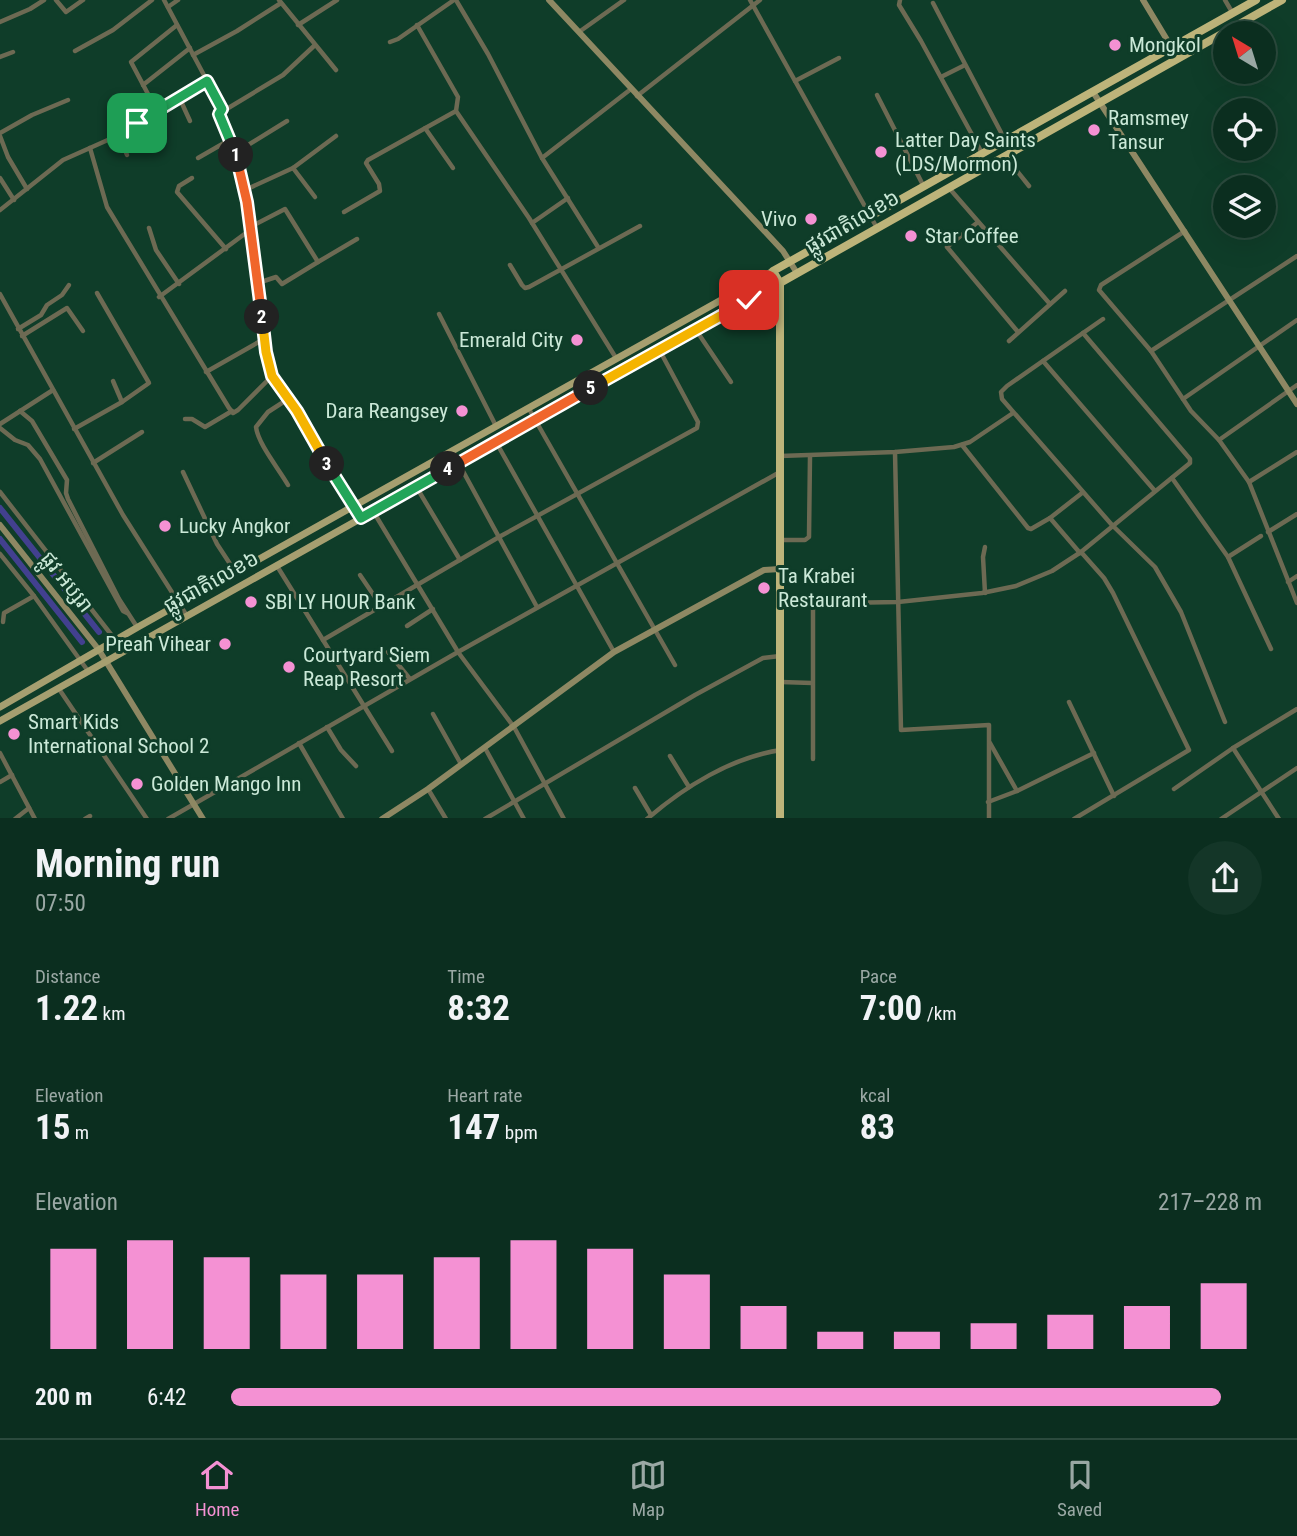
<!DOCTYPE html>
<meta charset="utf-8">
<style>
body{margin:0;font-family:"Roboto Condensed","Noto Sans Khmer",sans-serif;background:#143628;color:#f1f3f6;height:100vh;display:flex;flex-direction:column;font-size:26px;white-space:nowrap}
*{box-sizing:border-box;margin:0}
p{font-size:23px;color:#9aa8a4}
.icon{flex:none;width:38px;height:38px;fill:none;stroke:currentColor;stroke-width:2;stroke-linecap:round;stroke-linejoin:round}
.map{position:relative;height:818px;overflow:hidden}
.sheet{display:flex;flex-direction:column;background:#0b2e1f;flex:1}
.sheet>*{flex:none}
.needle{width:46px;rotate:322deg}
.controls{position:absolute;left:1213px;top:21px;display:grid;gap:14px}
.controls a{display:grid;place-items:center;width:63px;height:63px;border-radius:50%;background:#0b2e1f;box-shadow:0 7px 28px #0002,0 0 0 2px #2b4a3d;font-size:35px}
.pin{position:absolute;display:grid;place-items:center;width:60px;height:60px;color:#fff;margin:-30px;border-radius:14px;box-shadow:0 4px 10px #0006}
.km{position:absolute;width:35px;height:35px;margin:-18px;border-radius:50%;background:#222;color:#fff;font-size:19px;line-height:35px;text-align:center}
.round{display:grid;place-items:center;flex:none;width:74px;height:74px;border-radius:37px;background:#143628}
.summary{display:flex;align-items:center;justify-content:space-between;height:119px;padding:0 35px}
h1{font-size:38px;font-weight:700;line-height:52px}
.metrics{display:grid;grid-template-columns:repeat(3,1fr);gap:10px;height:119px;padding:7px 35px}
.metrics div{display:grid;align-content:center}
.metrics b{font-size:35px;font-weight:700}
.metrics small{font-size:19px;font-weight:400}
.metrics p{font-size:19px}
.chart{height:196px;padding:14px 35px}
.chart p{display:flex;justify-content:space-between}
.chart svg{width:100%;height:126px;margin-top:7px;stroke:#f491d3;stroke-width:6}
ul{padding:0 35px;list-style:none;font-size:23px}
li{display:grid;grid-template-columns:112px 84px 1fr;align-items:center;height:52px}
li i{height:18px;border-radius:9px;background:#f491d3}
.tab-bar{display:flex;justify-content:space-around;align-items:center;height:98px;border-top:2px solid #2b4a3d;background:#0b2e1f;font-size:19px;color:#9aa8a4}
.tab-bar a{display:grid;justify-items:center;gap:4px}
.tab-bar .on{color:#f491d3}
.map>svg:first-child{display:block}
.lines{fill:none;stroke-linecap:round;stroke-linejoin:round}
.canal{stroke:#42408f;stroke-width:6}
.street{stroke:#6d6a53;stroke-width:4.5}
.secondary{stroke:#8e8863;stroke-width:6}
.primary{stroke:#a69f70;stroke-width:7}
.highway{stroke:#bdb47a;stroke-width:8}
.split-1-casing{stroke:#fff;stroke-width:14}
.split-2-casing{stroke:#fff;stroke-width:14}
.split-3-casing{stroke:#fff;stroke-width:14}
.split-4-casing{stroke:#fff;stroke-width:14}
.split-5-casing{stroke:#fff;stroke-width:14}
.split-6-casing{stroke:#fff;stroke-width:14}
.split-1{stroke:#22a559;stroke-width:9}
.split-2{stroke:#f0652b;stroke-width:9}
.split-3{stroke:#f5b400;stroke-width:9}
.split-4{stroke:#22a559;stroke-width:9}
.split-5{stroke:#f0652b;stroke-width:9}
.split-6{stroke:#f5b400;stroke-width:9}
.poi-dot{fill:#f491d3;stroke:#0f3d29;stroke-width:2.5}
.labels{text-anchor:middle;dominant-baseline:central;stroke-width:6;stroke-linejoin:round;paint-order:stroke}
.poi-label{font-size:21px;fill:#cbe9d8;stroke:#0f3d29;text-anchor:start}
.street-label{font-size:21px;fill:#cbe9d8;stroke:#0f3d29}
</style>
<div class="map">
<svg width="1297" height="819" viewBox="0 0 1297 819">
<rect width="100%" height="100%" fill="#0f3d29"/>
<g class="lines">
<g class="canal">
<path d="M 0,508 L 99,632"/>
<path d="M 0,539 L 82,642"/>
</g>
<g class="street">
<path d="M 56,0 L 66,12 L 83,0"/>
<path d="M 164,0 L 222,109 L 219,114 L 235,153 L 245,190 L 266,352 L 271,373 L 361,518"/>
<path d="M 279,0 L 336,70"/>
<path d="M 456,0 L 488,54 L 542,158 L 598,247"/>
<path d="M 750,0 L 877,228"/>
<path d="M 900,0 L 899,5 L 921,41 L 982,153"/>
<path d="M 1225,0 L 1232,12"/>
<path d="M 933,3 L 1005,140"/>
<path d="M 168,7 L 178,0"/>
<path d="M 0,22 L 30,9 L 44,0"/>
<path d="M 298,25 L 337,0"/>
<path d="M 417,25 L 458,97 L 456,111 L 529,218 L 616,358"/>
<path d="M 579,32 L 624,0"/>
<path d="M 390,42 L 398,39 L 454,0"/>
<path d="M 75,51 L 113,30 L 152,0"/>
<path d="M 193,55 L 237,31 L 281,3"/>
<path d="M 0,57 L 13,52"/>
<path d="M 941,77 L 965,65"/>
<path d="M 795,81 L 839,58"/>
<path d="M 143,85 L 190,48"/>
<path d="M 877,95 L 924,187"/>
<path d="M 637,96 L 760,0"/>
<path d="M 179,97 L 190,121"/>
<path d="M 157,111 L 131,62 L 177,25"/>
<path d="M 220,113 L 283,75 L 315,45"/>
<path d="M 425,128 L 453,168"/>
<path d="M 0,133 L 32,115 L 68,100"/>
<path d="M 119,135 L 127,155"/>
<path d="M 0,136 L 8,157 L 27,189"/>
<path d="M 90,148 L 107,207 L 229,408 L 233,413 L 238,410 L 272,376"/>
<path d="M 235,153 L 287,121"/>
<path d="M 1005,156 L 1029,186"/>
<path d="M 198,158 L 231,139"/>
<path d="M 542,158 L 631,89"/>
<path d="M 293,168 L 315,197"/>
<path d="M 0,178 L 14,200"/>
<path d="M 192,178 L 179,186 L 177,192 L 226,249"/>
<path d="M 949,188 L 1050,304"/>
<path d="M 245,190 L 293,168 L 336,136"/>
<path d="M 0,210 L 63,160 L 119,135 L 207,81"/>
<path d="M 344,212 L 380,191 L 379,184 L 366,163 L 368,160 L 456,111"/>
<path d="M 978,222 L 947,247 L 1018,332"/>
<path d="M 532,223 L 568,198"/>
<path d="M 250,227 L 285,209 L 318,262 L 357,239"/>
<path d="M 149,228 L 156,250 L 179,284"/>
<path d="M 1185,231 L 1101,285 L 1099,290 L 1151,351 L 1191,411 L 1219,440 L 1249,482 L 1297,603"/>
<path d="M 510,265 L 522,285 L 525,288 L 529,287 L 640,226"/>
<path d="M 258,283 L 276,277 L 282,284 L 318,262"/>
<path d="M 0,294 L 123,515 L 187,616"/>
<path d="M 159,297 L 250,230"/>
<path d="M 439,314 L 496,426"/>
<path d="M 1103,319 L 1007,386 L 1001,392 L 1002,399 L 1112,525 L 1155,567 L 1181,612 L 1225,722"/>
<path d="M 18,329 L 41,315 L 47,305 L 62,295 L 69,285"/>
<path d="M 696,330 L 731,382"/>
<path d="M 22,336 L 67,308 L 83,331"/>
<path d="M 1009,341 L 1065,291"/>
<path d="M 1151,351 L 1297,256"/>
<path d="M 1043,361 L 1155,491"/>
<path d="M 206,372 L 264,339"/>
<path d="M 113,381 L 122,402"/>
<path d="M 288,399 L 268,412 L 256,427 C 258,444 279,469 288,485"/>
<path d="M 1183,399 L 1297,320"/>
<path d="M 529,409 L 675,665"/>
<path d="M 20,411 L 32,421 L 67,480 L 66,493 L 68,499 L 119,599 L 137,627"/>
<path d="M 185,419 L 192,419 L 205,427 L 232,411"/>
<path d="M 0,424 L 53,390"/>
<path d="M 0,428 L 15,440 L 28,445 L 40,459 L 123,611 L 127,613"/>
<path d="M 74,429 L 122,402 L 149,383 L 97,293"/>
<path d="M 1219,440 L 1297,385"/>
<path d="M 496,442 L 614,652"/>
<path d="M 962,445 L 1028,528 L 1031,529 L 1050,518 L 1080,553"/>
<path d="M 452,451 L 537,607"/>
<path d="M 895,452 L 901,730 L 989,725 L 989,819"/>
<path d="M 780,456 L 895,452 L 954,447 L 970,442 L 1013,413"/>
<path d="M 93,463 L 142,432"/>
<path d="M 183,472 L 217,544 L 236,573"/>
<path d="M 1172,478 L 1228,557 L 1271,649"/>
<path d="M 1249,482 L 1297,452"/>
<path d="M 417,488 L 460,560"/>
<path d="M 0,492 L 124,651"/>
<path d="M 373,511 L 458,652 L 514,727 L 564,819"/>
<path d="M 1050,518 L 1082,493"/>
<path d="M 1268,532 L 1297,514"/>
<path d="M 780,540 L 805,540 L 809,537 L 810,456"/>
<path d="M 985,547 L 983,557 L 985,593"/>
<path d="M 0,554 L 34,596 L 88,671"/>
<path d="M 1228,557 L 1261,536"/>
<path d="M 277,566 L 392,751"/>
<path d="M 360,575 L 381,606"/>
<path d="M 1288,582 L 1297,576"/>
<path d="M 780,604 L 898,602 L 982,593 L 1016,586 L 1052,571 L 1081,552 L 1190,463 L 1190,459 L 1083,333"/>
<path d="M 813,604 L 813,759"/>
<path d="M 3,622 L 4,613 L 34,596"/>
<path d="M 407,626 L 433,609"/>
<path d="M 323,640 L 499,537 L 697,428 L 698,422 L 660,351"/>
<path d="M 388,652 L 410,679"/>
<path d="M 781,682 L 812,683"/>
<path d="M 59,689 L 147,819"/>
<path d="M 1069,702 L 1114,796"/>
<path d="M 433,714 L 461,764"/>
<path d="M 327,727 L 341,750 L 356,766"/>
<path d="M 299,743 L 343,819"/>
<path d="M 990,743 L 1017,791"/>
<path d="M 485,748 L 524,819"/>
<path d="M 1233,748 L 1279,819"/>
<path d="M 0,753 L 35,819"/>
<path d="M 670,756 L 689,787"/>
<path d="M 0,782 L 12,775"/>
<path d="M 635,788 L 651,815"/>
<path d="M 428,789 L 446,819"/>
<path d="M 1174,789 L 1233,748 L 1297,709"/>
<path d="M 988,802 L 1017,791 L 1094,753"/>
<path d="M 15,819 L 29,808"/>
<path d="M 85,819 L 90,816"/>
<path d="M 168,819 L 458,652 L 780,472"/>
<path d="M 485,819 L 695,695 L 763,658 L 780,656"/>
<path d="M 647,819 C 684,787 732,757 781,750"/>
<path d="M 1074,819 L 1189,750 L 1113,593 L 1104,578 L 1081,552"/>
<path d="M 1221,819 L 1297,768"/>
</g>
<g class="secondary">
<path d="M 549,0 L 783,251 L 797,273"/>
<path d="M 1143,0 L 1178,58"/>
<path d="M 1093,92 L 1297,404"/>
<path d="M 0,525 L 99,650 L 203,819"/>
<path d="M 382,819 L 428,789 L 614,652 L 764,570 L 780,569"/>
</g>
<g class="primary">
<path d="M 0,707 L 138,627 L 773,271"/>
<path d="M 0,721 L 780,283"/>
</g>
<g class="highway">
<path d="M 780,283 L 1282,0"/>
<path d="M 749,300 C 763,297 774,300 778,316"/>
<path d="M 780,819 L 780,283 L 773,271 L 1256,0"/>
</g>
</g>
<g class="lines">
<defs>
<path id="split-1" d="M 137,123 L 207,81 L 222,109 L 219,114 L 236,155"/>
<path id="split-2" d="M 236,155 L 247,202 L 262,317"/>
<path id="split-3" d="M 262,317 L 266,352 L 272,376 L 297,411 L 327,464"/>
<path id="split-4" d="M 327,464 L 361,518 L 448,469"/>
<path id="split-5" d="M 448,469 L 591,388"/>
<path id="split-6" d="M 591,388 L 749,300"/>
</defs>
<use href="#split-1" class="split-1-casing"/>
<use href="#split-2" class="split-2-casing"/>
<use href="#split-3" class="split-3-casing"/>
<use href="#split-4" class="split-4-casing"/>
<use href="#split-5" class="split-5-casing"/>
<use href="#split-6" class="split-6-casing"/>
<use href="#split-1" class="split-1"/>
<use href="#split-2" class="split-2"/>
<use href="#split-3" class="split-3"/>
<use href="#split-4" class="split-4"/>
<use href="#split-5" class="split-5"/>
<use href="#split-6" class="split-6"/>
</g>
<g class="poi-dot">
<circle cx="1115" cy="45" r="7"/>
<circle cx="1094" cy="130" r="7"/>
<circle cx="881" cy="152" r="7"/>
<circle cx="811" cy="219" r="7"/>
<circle cx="911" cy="236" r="7"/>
<circle cx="577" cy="340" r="7"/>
<circle cx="462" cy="411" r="7"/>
<circle cx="165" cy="526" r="7"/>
<circle cx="764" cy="588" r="7"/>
<circle cx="251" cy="602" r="7"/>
<circle cx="225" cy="644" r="7"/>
<circle cx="289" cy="667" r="7"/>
<circle cx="14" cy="734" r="7"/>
<circle cx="137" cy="784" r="7"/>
</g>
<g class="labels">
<g class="poi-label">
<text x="1129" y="45">Mongkol</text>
<text x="1108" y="118">Ramsmey<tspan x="1108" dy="24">Tansur</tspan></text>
<text x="895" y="140">Latter Day Saints<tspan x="895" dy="24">(LDS/Mormon)</tspan></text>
<text x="797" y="219" text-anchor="end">Vivo</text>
<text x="925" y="236">Star Coffee</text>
<text x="563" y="340" text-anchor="end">Emerald City</text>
<text x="448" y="411" text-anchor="end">Dara Reangsey</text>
<text x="179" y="526">Lucky Angkor</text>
<text x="778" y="576">Ta Krabei<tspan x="778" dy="24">Restaurant</tspan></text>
<text x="265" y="602">SBI LY HOUR Bank</text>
<text x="211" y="644" text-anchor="end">Preah Vihear</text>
<text x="303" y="655">Courtyard Siem<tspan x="303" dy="24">Reap Resort</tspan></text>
<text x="28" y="722">Smart Kids<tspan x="28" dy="24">International School 2</tspan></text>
<text x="151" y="784">Golden Mango Inn</text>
</g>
<g class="street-label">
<text transform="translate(852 222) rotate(-30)">ផ្លូវជាតិលេខ៦</text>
<text transform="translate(67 582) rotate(52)">ផ្លូវ អប្សរា</text>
<text transform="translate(211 582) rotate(-29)">ផ្លូវជាតិលេខ៦</text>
</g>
</g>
</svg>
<div class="controls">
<a><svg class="needle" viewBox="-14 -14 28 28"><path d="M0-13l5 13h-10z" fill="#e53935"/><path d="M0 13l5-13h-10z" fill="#9aa8a4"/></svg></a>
<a><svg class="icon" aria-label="locate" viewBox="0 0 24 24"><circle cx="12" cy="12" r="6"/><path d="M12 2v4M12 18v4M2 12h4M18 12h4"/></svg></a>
<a><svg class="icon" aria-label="layers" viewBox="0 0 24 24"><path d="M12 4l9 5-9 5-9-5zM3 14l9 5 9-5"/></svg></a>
</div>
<div class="pin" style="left:137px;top:123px;background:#1e9e55"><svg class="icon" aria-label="arrive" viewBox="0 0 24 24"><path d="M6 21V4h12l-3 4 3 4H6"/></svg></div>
<div class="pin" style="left:749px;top:300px;background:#d93025"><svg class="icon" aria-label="check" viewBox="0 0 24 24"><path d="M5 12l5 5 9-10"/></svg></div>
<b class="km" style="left:236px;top:155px">1</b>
<b class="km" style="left:262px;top:317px">2</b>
<b class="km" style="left:327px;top:464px">3</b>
<b class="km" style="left:448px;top:469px">4</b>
<b class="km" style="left:591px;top:388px">5</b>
</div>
<section class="sheet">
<div class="summary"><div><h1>Morning run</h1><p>07:50</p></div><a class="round"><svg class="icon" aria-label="share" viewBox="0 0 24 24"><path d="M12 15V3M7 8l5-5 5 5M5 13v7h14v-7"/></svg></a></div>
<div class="metrics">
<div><p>Distance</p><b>1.22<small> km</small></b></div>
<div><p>Time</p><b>8:32</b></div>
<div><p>Pace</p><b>7:00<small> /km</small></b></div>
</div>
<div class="metrics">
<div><p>Elevation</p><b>15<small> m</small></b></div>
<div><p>Heart rate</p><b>147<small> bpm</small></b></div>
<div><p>kcal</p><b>83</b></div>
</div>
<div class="chart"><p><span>Elevation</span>217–228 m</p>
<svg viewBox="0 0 160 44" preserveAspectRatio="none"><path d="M5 44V9M15 44V6M25 44V12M35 44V18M45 44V18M55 44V12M65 44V6M75 44V9M85 44V18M95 44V29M105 44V38M115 44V38M125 44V35M135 44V32M145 44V29M155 44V21"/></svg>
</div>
<ul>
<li><b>200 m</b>6:42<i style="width:96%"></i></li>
</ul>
</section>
<nav class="tab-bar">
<a class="on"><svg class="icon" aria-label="home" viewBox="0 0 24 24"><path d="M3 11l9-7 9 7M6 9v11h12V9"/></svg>Home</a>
<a><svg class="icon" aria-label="map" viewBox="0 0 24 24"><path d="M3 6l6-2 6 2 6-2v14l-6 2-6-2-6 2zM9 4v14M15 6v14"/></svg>Map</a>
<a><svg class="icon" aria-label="saved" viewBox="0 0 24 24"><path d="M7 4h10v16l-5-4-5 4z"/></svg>Saved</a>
</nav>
